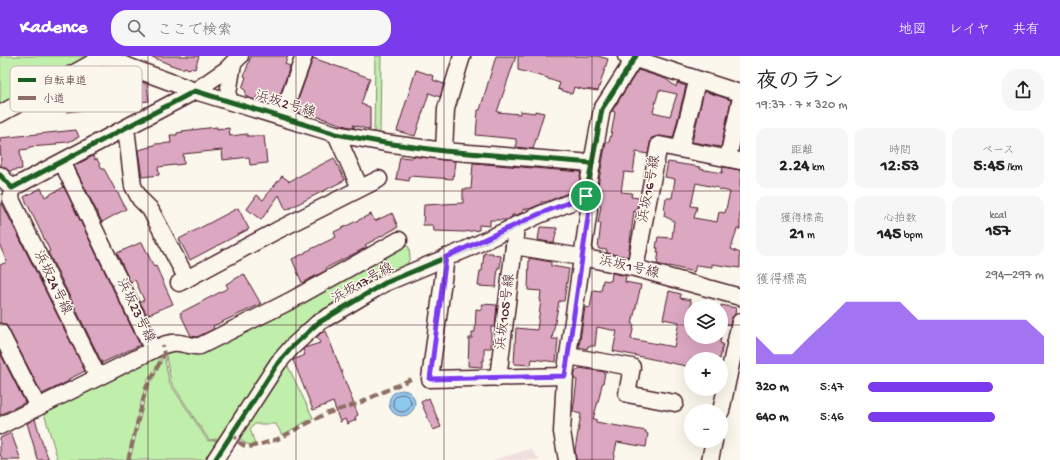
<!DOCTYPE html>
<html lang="ja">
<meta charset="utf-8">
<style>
body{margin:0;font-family:"Gochi Hand","Klee One",sans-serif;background:#f6f6f6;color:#222;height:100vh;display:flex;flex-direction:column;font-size:15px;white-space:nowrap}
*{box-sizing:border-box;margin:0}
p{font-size:13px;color:#767676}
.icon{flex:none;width:22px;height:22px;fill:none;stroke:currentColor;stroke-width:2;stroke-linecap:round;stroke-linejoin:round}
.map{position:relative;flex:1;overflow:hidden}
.sheet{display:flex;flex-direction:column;background:#fff;width:320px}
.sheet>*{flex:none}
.buttons{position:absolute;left:684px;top:244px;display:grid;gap:8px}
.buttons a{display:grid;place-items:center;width:44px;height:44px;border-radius:50%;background:#fff;box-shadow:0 4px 16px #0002;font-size:20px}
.pin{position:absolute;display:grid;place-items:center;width:34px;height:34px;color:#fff;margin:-17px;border:2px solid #fff;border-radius:50%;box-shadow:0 1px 4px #0007}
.round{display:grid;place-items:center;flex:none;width:42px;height:42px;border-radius:16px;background:#f6f6f6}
.head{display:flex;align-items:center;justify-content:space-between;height:68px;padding:0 16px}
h1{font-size:22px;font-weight:700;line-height:30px}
.figures{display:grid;grid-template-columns:repeat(3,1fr);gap:6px;height:68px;padding:4px 16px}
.figures div{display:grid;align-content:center;border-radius:10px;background:#f6f6f6;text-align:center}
.figures b{font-size:17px;font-weight:700}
.figures small{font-size:11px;font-weight:400}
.figures p{font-size:11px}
.chart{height:112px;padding:8px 16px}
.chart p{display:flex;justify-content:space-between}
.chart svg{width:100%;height:72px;margin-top:4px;fill:#7c3aed;opacity:.7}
ul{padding:0 16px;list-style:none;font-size:13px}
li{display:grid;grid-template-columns:64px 48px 1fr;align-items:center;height:30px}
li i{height:10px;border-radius:5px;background:#7c3aed}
header{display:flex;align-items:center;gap:24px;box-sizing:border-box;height:56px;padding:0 20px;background:#7c3aed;color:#fff}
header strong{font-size:19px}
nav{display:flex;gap:22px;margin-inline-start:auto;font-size:14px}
.search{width:280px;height:36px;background:#f6f6f6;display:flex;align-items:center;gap:10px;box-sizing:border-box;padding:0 14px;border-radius:16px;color:#767676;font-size:15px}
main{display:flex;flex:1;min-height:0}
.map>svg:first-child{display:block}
.built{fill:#f1dfdf}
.green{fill:#c0eeab;stroke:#85866b}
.water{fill:#8fc8ee;stroke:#7384a0}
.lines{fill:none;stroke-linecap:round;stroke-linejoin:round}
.shore{stroke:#666379;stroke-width:1}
.building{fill:#dba7c1;stroke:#4a1f2b;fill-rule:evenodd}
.minor-casing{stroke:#4a1f2b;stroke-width:19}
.minor{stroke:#fbf7ec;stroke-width:16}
.quiet{stroke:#8d6e63;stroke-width:4;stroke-dasharray:8 4;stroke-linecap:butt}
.cycleway-casing{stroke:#fbf7ec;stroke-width:8}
.cycleway{stroke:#1b5e20;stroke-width:5}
.route-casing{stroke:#fff;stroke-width:8}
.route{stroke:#7c3aed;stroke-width:5}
.grid{fill:none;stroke:#4a1f2b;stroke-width:1;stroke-opacity:0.55}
.labels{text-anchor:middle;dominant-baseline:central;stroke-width:3;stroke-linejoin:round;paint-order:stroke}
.street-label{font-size:14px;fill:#4a1f2b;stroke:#fbf7ec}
.key{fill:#fbf7ec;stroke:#c6b6b2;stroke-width:1}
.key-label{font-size:11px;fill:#4a1f2b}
</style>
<header>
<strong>Kadence</strong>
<div class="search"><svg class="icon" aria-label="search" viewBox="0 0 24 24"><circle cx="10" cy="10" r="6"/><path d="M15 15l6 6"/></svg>ここで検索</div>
<nav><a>地図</a><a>レイヤ</a><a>共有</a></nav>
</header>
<main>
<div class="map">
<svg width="740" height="404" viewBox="0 0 740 404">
<rect width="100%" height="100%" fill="#fbf7ec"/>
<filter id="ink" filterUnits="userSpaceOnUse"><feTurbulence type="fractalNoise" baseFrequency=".025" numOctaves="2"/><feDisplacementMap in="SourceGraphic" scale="8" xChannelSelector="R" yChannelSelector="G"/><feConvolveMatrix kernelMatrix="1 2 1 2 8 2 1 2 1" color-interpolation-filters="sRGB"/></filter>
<g filter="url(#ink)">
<path class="built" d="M 531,393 L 540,404 L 492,404 Z"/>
<g class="green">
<path d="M 0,0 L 86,0 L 87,5 L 0,53 Z"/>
<path d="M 375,0 L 381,0 L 380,78 L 374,80 Z"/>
<path d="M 403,188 L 409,191 L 410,202 L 404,214 L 316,265 L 224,382 L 209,384 L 171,326 L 165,295 L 180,292 Z"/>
<path d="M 163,297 L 154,315 L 148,324 L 145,331 L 127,404 L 58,404 L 43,354 Z"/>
<path d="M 164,299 L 169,326 L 208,385 L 222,384 L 210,404 L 130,404 L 147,332 Z"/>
<path d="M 285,304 L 313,362 L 282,379 L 276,368 L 255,368 L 250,373 L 255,388 C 246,390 242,386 238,379 Z"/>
</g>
<circle class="water" cx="402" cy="347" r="13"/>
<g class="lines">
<circle class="shore" cx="402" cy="347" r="9"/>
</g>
<g class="building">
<path d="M 150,0 L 199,0 L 195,13 L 190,12 L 189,13 L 184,11 L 183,13 L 171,9 Z"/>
<path d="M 251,0 L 288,0 L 285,8 L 290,10 L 277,48 L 256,41 L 255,44 L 247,41 L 247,40 L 245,39 L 246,35 L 242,32 L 246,21 L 244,20 Z"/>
<path d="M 496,0 L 516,0 L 497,56 L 520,58 L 520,55 L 535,57 L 535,55 L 544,57 L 533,93 L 516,91 L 516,83 L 476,79 L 478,54 L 480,54 Z"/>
<path d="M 518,0 L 598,0 L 608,3 L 598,35 L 585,33 L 585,34 L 574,31 L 572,38 L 558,33 L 560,27 L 548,23 L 548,22 L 518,14 Z"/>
<path d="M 313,2 L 370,22 L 361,48 L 370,51 L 370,74 L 353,69 L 355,72 L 346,70 L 310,58 L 310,60 L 294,55 Z"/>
<path d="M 416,14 L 434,20 L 433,24 L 444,28 L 440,41 L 429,37 L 415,80 L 397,75 Z"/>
<path d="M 638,14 L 666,23 L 676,31 L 677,27 L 686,30 L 673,82 L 660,80 L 651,82 L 648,98 L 636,96 L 633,117 L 624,116 L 621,136 L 632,137 L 631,141 L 639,142 L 636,156 L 634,155 L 628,201 L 607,197 L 607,194 L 599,193 L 598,192 L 601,167 L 598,167 L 601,150 L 598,149 L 596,140 L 606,86 L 609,86 L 611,79 L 615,56 L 612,55 ZM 659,34 L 677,38 L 670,60 L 653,56 Z"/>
<path d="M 136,24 L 147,28 L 149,45 L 84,52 L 84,54 L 66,56 L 64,43 L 132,35 Z"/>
<path d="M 704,35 L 731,44 L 721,91 L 692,86 Z"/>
<path d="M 217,71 L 217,73 L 222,72 L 222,73 L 229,72 L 230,80 L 247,78 L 247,80 L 264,80 L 267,107 L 250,109 L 249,101 L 223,104 L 222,94 L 183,98 L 184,108 L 158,111 L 159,119 L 142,121 L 138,94 L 150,91 L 150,90 L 155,89 L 155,88 L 171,87 L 170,79 L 177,79 L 177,77 L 183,76 L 182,75 Z"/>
<path d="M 76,74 L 79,81 L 68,86 L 56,87 L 56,89 L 29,91 L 29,93 L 20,94 L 22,113 L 9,115 L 1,110 L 0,82 Z"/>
<path d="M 93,100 L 95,104 L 97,103 L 102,113 L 104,113 L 117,137 L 118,137 L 126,153 L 102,166 L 74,110 Z"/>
<path d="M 412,100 L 455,105 L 453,123 L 410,120 L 409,125 L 396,123 L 400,101 L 411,102 Z"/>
<path d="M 334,102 L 345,124 L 286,154 L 279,139 L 261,164 L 247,153 L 257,139 L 263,144 L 282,120 L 289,125 L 288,126 Z"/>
<path d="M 668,106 L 700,111 L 700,113 L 722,117 L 723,111 L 740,114 L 740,173 L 737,173 L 731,193 L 740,197 L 740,212 L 712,208 L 712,211 L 696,209 L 694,216 L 669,210 L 669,211 L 657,208 L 659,196 L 657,196 L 658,192 L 656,192 L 658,181 L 672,182 L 674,165 L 664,160 L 665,154 L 664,154 L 666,142 L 672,142 L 675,123 L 665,121 ZM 696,127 L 719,132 L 718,133 L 730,136 L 725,157 L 719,156 L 717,166 L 694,162 L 697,151 L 691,150 Z"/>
<path d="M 473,107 L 581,116 L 578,133 L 546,146 L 541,146 L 541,148 L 529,153 L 523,153 L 523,156 L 517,159 L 512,159 L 512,161 L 507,164 L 490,164 L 490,170 L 479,169 L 479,174 L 464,176 L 434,175 L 433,169 L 423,169 L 424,149 L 463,147 L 463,133 L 471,133 Z"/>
<path d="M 62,127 L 140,289 L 102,307 L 48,196 L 50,195 L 24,141 L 41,132 L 45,141 L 64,131 Z"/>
<path d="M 2,147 L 85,315 L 69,323 L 69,325 L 42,338 L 8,272 L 5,268 L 0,267 L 0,209 L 7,206 L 0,190 L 0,148 Z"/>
<path d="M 238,152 L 249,173 L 190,204 L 179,183 Z"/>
<path d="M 392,157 L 398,171 L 365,189 L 367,191 L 326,212 L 327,214 L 302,227 L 292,203 L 305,197 L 305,196 L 336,181 L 334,176 L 371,158 L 375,165 Z"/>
<path d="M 540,171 L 557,172 L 554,187 L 538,184 Z"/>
<path d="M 142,186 L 154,211 L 156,210 L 173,248 L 147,259 L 140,246 L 144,244 L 135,224 L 130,226 L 117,197 Z"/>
<path d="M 484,197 L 493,197 L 493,199 L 501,200 L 500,212 L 498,211 L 496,231 L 478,230 L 480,215 L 482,215 Z"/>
<path d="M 529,202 L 551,206 L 551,210 L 569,213 L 564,245 L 559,245 L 552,283 L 558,283 L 556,306 L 532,303 L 531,309 L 514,308 L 516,272 L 537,274 L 541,244 L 540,244 L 541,235 L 528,234 Z"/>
<path d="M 612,217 L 626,220 L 625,226 L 641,229 L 632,268 L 634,269 L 631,283 L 674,291 L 679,266 L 663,263 L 669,235 L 681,238 L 680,242 L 691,244 L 691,281 L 721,281 L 720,287 L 723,288 L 720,303 L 691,303 L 691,311 L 613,295 L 617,275 L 597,271 L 595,290 L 588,290 L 587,293 L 579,291 L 585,251 L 590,252 L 593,234 L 601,235 L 603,224 L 611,225 Z"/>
<path d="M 244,218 L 261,248 L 213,270 L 214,273 L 197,281 L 191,280 L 180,257 L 228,232 L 226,228 Z"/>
<path d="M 482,248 L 497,249 L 495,271 L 491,271 L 491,292 L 484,292 L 484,305 L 482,305 L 482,311 L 468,310 L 469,282 L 472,282 L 472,276 L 475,276 L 476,253 L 482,254 Z"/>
<path d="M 721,249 L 736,252 L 735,258 L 731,264 L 730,269 L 721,267 Z"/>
<path d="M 326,275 L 358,359 L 355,361 L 356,364 L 347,368 L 345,363 L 340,366 L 333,346 L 313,354 L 293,304 L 305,299 L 303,294 L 304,292 L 320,287 L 317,281 L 321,277 Z"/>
<path d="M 0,297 L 25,346 L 24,347 L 0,359 Z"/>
<path d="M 579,312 L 605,316 L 603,328 L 602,328 L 599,342 L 593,363 L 596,363 L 596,366 L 646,375 L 646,377 L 648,378 L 646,391 L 617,386 L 613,404 L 576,404 L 575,394 L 581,358 L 573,356 L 577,324 L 574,323 L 574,321 L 576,314 L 579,314 Z"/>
<path d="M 429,342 L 441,371 L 433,374 L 421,346 Z"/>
<path d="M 35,363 L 42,386 L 49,404 L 38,404 L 27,367 Z"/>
<path d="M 11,377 L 21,404 L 2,404 L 0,397 L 0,382 Z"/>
</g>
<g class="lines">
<defs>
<g id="minor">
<path d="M 100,0 L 195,35 L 227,13 L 240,0"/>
<path d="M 626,0 L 700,24"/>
<path d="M 227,44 L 233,7"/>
<path d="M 0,58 L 103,1"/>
<path d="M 282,61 L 304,0"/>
<path d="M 126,72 L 133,130 L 140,143 L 150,153 L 187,223"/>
<path d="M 336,78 L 360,132"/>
<path d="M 680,93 L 697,26 L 700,24 L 740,37"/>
<path d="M 444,95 L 446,53 L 462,0"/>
<path d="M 728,102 L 740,46"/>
<path d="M 0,119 L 12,132 L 195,35 L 336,78 L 385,87 L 444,95 L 592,107"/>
<path d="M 12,132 L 11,143 L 98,321"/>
<path d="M 516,169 L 514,190 L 581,201 L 635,212 L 740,241"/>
<path d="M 446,201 L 430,323 L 565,320"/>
<path d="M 635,212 L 659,89 L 740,105"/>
<path d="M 179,227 L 276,175 L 379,123"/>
<path d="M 0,276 L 38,351"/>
<path d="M 153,294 C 164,288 173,285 184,288 C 190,289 194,291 200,290 L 290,245 L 399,184"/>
<path d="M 568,300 L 632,311 L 627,338 L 675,347"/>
<path d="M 498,322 L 514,190"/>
<path d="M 721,355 L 740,266"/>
<path d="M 0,370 L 153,294 L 62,106"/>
<path d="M 215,404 L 278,307 L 292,291 L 318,267 L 385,227 L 467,193 L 539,159 L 586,140 L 602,53 L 636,0"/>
<path d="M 567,404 L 562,376 L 565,320 L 589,154 L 586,140"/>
<path d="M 710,404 L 714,385"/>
</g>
</defs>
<use href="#minor" class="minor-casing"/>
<use href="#minor" class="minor"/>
<g class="quiet">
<path d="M 232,376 L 237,385 L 243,389 L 249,391 L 258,389 L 278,383 L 325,358 L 357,348 L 411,323"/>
<path d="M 128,404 L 146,332 L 155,316 L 164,298 L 162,289"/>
</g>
<defs>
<g id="cycleway">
<path d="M 0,119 L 12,132 L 195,35 L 336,78 L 385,87 L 444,95 L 592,107"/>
<path d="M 215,404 L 278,307 L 292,291 L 318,267 L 385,227 L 467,193 L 539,159 L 586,140 L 602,53 L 636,0"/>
</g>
</defs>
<use href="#cycleway" class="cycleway-casing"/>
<use href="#cycleway" class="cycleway"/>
</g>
</g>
<g class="lines" filter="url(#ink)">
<defs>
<path id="route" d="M 586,140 L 589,154 L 565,320 L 430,323 L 446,201 L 539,158 Z"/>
</defs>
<use href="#route" class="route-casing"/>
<use href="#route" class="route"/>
</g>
<path class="grid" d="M 148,0 L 148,404M 296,0 L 296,404M 444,0 L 444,404M 592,0 L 592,404M 0,135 L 740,135M 0,269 L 691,269M 721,269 L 740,269"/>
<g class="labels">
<g class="street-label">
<text transform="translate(285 49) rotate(17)">浜坂2号線</text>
<text transform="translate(650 133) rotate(-79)">浜坂16号線</text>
<text transform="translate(629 212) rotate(13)">浜坂1号線</text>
<text transform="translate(52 227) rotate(64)">浜坂24号線</text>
<text transform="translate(363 228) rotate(-29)">浜坂17号線</text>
<text transform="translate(135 255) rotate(64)">浜坂23号線</text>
<text transform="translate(506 256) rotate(-83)">浜坂105号線</text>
</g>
</g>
<rect x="10" y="10" width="132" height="46" rx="6" class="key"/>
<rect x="18" y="22" width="18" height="4" fill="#1b5e20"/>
<rect x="18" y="40" width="18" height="4" fill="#8d6e63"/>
<g class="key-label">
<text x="43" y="28">自転車道</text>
<text x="43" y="46">小道</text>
</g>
</svg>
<div class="buttons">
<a><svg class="icon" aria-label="layers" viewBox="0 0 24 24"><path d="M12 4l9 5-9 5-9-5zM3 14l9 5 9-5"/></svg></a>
<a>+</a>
<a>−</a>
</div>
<div class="pin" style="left:586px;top:140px;background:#1e9e55"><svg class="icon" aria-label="arrive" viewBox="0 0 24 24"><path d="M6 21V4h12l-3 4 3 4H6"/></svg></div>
</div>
<section class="sheet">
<div class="head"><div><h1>夜のラン</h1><p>19:37 · 7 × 320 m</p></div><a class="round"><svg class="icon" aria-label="share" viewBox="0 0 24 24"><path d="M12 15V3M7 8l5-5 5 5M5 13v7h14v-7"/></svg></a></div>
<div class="figures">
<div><p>距離</p><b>2.24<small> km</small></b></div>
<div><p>時間</p><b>12:53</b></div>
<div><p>ペース</p><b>5:45<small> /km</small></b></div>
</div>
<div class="figures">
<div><p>獲得標高</p><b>21<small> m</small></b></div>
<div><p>心拍数</p><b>145<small> bpm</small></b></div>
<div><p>kcal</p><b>157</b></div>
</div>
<div class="chart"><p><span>獲得標高</span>294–297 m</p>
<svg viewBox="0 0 160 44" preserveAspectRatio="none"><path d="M0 44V27L10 38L20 38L30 27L40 17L50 6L60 6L70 6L80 6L90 17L100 17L110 17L120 17L130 17L140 17L150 17L160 27V44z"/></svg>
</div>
<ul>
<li><b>320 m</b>5:47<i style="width:71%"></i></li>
<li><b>640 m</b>5:46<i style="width:72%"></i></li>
</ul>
</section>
</main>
